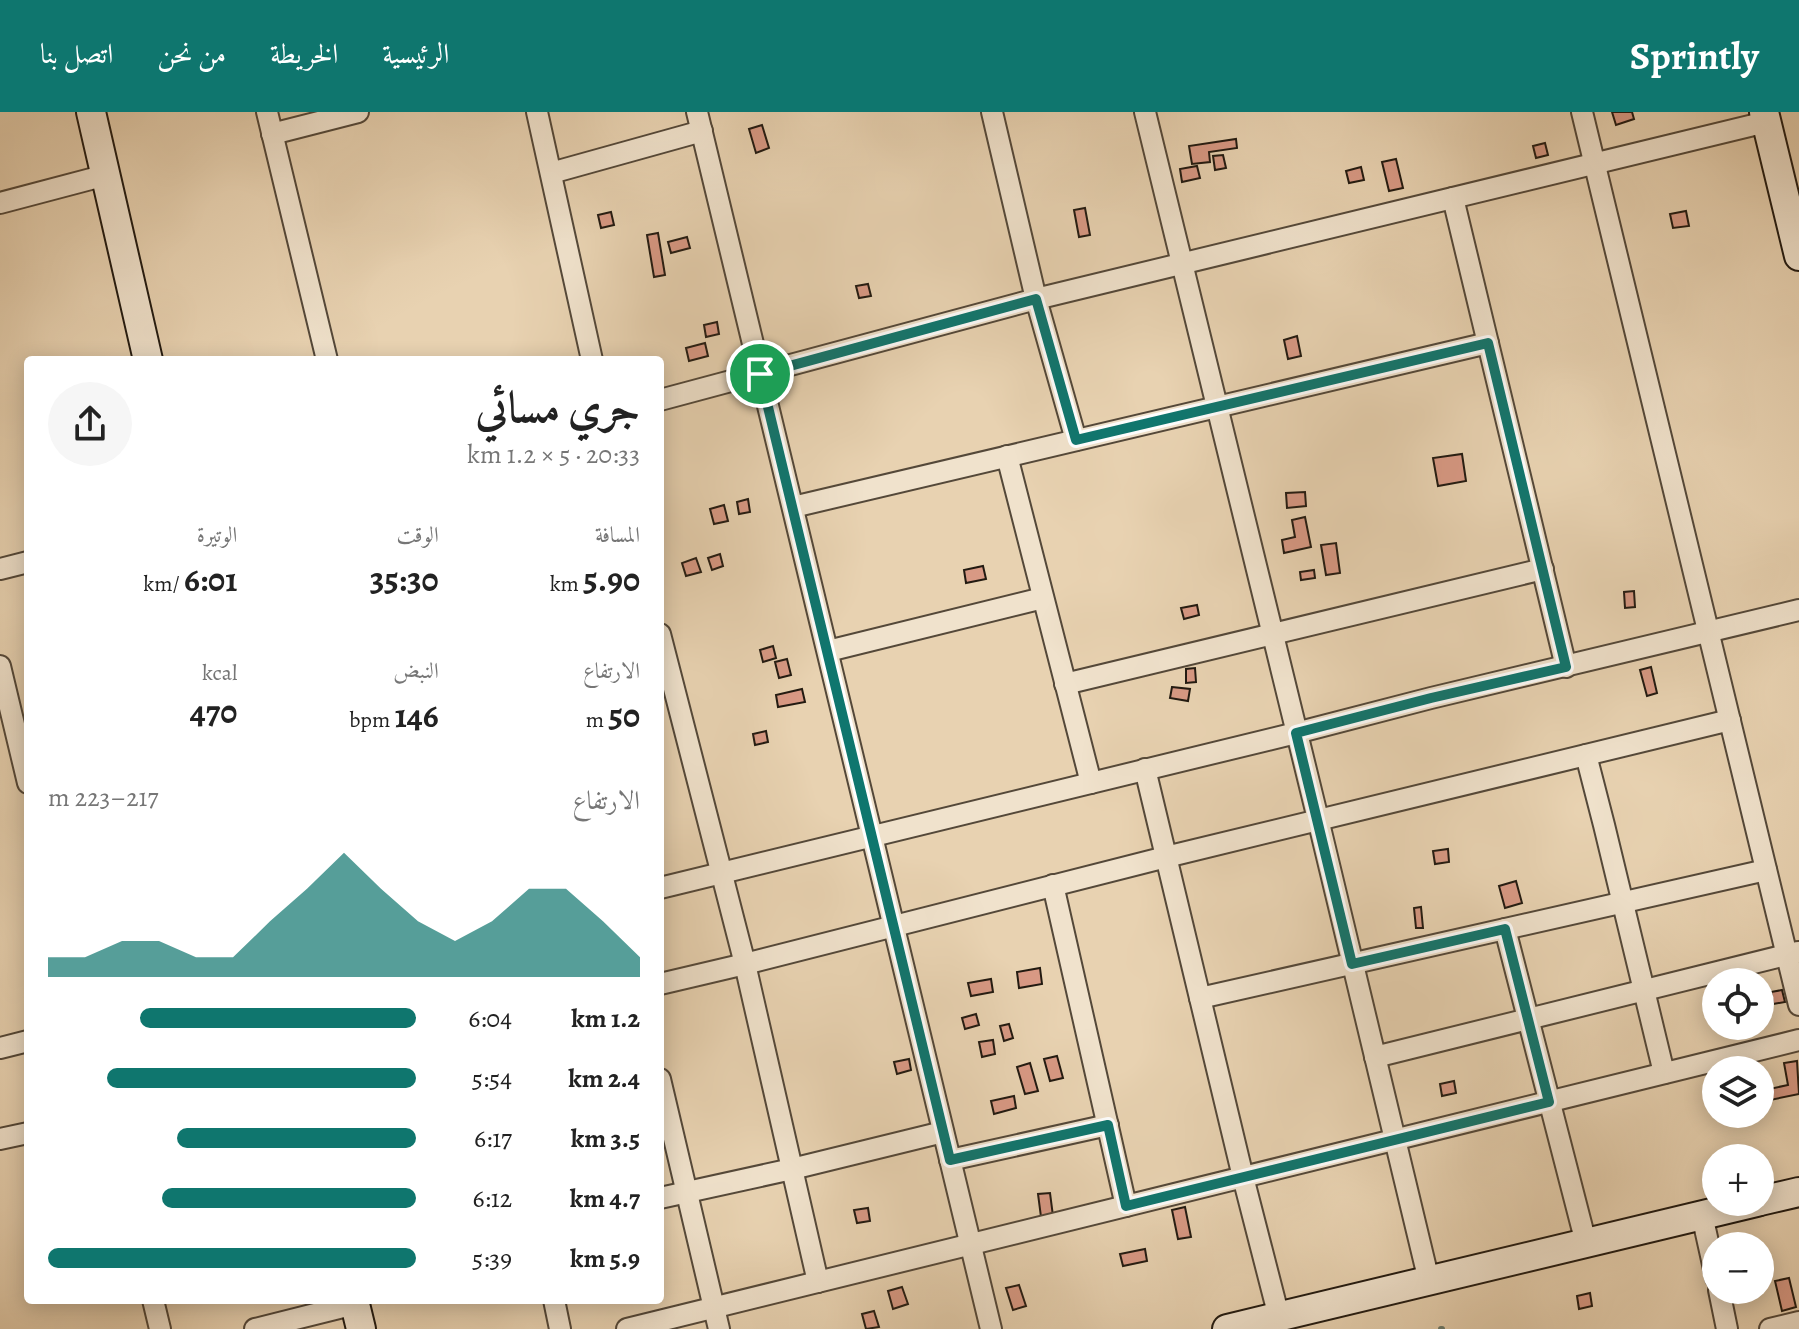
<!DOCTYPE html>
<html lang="ar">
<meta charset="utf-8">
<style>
body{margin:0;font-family:Alegreya,Amiri,serif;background:#f6f6f6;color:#222;direction:rtl;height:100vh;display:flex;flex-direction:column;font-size:30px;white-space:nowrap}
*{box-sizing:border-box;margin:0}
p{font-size:26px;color:#767676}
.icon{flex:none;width:44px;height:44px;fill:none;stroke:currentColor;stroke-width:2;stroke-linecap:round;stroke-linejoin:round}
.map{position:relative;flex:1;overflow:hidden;direction:ltr}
.side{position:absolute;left:24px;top:244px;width:640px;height:948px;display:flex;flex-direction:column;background:#fff;border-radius:8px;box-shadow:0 4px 20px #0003;direction:rtl}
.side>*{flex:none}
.buttons{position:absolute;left:1702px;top:856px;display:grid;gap:16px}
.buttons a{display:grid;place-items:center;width:72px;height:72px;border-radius:50%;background:#fff;box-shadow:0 4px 20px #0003;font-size:40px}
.pin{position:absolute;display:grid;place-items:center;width:68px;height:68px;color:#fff;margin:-34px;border:4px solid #fff;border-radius:50%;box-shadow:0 2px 8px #0007}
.round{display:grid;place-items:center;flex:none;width:84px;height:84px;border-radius:42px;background:#f6f6f6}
.head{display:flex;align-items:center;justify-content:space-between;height:136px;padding:0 24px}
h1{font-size:44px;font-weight:600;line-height:60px}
.metrics{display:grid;grid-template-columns:repeat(3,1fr);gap:12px;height:136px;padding:8px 24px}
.metrics div{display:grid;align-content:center}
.metrics b{font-size:34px;font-weight:600}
.metrics small{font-size:22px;font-weight:400}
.metrics p{font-size:22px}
.chart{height:224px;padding:16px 24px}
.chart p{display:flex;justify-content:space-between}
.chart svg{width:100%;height:144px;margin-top:8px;fill:#0f766e;opacity:.7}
ul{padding:0 24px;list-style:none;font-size:26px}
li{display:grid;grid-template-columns:128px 96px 1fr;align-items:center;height:60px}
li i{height:20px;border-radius:10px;background:#0f766e}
header{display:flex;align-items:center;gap:48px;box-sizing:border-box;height:112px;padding:0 40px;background:#0f766e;color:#fff}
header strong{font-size:38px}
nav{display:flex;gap:44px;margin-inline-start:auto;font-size:28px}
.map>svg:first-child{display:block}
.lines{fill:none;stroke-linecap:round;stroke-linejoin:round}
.stream{stroke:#69796b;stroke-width:6}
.building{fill:#d89984;stroke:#221a11;stroke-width:2}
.street-casing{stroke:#544839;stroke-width:24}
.secondary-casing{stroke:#221a11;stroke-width:32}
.street{stroke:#f0e2cc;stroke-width:20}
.secondary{stroke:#f0e2cc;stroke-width:28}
.route-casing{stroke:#fff;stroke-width:16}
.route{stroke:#0f766e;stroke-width:10}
</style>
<header>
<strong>Sprintly</strong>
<nav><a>الرئيسية</a><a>الخريطة</a><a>من نحن</a><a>اتصل بنا</a></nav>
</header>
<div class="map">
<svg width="1799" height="1217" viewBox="0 0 1799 1217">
<rect width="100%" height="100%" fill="#e8d2b1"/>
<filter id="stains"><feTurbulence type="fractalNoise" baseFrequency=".0025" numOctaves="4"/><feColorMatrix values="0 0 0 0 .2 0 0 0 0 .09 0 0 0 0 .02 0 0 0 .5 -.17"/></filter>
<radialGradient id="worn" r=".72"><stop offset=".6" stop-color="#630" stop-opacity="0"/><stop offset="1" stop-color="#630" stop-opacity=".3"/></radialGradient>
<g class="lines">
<path class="stream" d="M 1441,1217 L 1442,1217"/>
</g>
<g class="building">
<path d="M 1612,0 L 1632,0 L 1634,7 L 1616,13 Z"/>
<path d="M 762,13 L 769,36 L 756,41 L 749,17 Z"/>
<path d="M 1236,27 L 1237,36 L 1209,40 L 1210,50 L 1192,52 L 1189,34 Z"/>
<path d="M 1545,31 L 1548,43 L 1536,46 L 1533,34 Z"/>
<path d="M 1223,43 L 1226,56 L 1215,58 L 1213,44 Z"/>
<path d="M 1396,47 L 1403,76 L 1389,79 L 1382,50 Z"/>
<path d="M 1197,54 L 1200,66 L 1182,70 L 1180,57 Z"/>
<path d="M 1361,55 L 1364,68 L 1349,71 L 1346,59 Z"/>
<path d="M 1085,96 L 1090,123 L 1079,125 L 1074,98 Z"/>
<path d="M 1686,99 L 1689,114 L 1673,116 L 1670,102 Z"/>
<path d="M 611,100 L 614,113 L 601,116 L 598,103 Z"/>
<path d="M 658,121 L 665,163 L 654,165 L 647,123 Z"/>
<path d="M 687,125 L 690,136 L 671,141 L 668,130 Z"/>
<path d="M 868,172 L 871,184 L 859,186 L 856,174 Z"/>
<path d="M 717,210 L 719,222 L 706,225 L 704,213 Z"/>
<path d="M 1297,224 L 1301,244 L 1288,247 L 1284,228 Z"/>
<path d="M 705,231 L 708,244 L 689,249 L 686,236 Z"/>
<path d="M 1462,342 L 1466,369 L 1438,374 L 1433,346 Z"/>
<path d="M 1305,380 L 1306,394 L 1287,396 L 1286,381 Z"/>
<path d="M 748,387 L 750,400 L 739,402 L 737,390 Z"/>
<path d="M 724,393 L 728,409 L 714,412 L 710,397 Z"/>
<path d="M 1305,405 L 1311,435 L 1284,441 L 1282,428 L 1295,425 L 1292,408 Z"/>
<path d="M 1336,431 L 1340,461 L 1326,463 L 1321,433 Z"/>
<path d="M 720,442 L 723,454 L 712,458 L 708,446 Z"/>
<path d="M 696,446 L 701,460 L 686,464 L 682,451 Z"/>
<path d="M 983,454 L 986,467 L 966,471 L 964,458 Z"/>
<path d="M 1314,458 L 1315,466 L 1301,468 L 1300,460 Z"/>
<path d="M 1634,479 L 1635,495 L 1625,496 L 1624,480 Z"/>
<path d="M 1197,493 L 1199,503 L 1184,507 L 1181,496 Z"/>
<path d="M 773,534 L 776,546 L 763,550 L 760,538 Z"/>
<path d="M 787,547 L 791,563 L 779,566 L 775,550 Z"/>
<path d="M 1651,555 L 1657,581 L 1647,584 L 1640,558 Z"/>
<path d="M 1195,556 L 1196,570 L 1186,571 L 1186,557 Z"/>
<path d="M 1172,575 L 1190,577 L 1188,589 L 1170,586 Z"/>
<path d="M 802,577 L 805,590 L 778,595 L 776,583 Z"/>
<path d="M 766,619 L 768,630 L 755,633 L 753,622 Z"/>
<path d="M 1448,737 L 1449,750 L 1435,752 L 1433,739 Z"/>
<path d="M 1516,769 L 1522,791 L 1505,796 L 1499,774 Z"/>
<path d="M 1421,795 L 1423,816 L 1416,816 L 1414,796 Z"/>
<path d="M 1040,856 L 1042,872 L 1019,876 L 1017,860 Z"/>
<path d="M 991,867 L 993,880 L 971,884 L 968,871 Z"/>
<path d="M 1782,878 L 1785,890 L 1773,892 L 1771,880 Z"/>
<path d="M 976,902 L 979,913 L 965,917 L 962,906 Z"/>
<path d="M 1009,912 L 1013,926 L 1004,929 L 1000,914 Z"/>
<path d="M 993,928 L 995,942 L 982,945 L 979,930 Z"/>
<path d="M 1057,944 L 1063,966 L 1050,969 L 1044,947 Z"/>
<path d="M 909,947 L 911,958 L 897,962 L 894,950 Z"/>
<path d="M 1797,949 L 1799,982 L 1760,990 L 1760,979 L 1788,973 L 1784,951 Z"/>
<path d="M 1030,951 L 1038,979 L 1025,982 L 1017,955 Z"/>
<path d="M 1454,969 L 1456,981 L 1442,984 L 1440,972 Z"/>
<path d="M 1014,984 L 1016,996 L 994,1002 L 991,989 Z"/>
<path d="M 1716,984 L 1716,999 L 1710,1000 L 1707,986 Z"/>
<path d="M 1050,1081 L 1053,1104 L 1041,1105 L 1038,1082 Z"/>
<path d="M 1185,1095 L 1191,1125 L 1178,1127 L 1172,1098 Z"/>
<path d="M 868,1096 L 870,1109 L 857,1111 L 854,1098 Z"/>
<path d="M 1145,1137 L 1147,1149 L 1123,1154 L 1120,1142 Z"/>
<path d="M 1789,1166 L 1796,1195 L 1782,1199 L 1775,1169 Z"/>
<path d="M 1019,1173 L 1026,1194 L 1013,1198 L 1006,1176 Z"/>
<path d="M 902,1175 L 908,1192 L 893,1197 L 888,1179 Z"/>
<path d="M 1590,1181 L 1592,1194 L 1579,1197 L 1577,1184 Z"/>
<path d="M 874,1199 L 879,1215 L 866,1217 L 862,1202 Z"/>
</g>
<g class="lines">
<defs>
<g id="street">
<path d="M 267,0 L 327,248"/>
<path d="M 537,0 L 592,248"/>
<path d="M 697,0 L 991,1217"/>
<path d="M 992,0 L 1036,187 L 1076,328"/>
<path d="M 1145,0 L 1318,707 L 1429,1169"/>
<path d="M 1582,0 L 1799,893"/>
<path d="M 272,22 L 358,0"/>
<path d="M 551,61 L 702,19"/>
<path d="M 1453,86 L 1566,555"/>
<path d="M 0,91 L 106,63"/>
<path d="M 660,288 L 1036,187 L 1766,10"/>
<path d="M 1007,344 L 1091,671"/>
<path d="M 793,395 L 1488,231"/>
<path d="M 0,457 L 28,450"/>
<path d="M 660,522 L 745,852 L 818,1170"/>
<path d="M 828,539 L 1043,486"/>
<path d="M 0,554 L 28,671"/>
<path d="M 1065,572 L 1543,457"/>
<path d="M 1586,643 L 1604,713 L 1664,961"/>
<path d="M 1145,657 L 1243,1065 L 1279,1205"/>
<path d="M 1053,773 L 1126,1094"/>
<path d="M 660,776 L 1296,621 L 1431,586 L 1799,498"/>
<path d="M 1505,817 L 1586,1131"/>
<path d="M 660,872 L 745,852 L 1166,745 L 1730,608"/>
<path d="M 1200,886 L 1766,758"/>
<path d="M 0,936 L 28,929"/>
<path d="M 1375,945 L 1798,840"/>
<path d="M 660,967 L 719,1217"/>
<path d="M 0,1027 L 28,1021"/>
<path d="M 950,1048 L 1108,1013"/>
<path d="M 660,1086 L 792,1057 L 943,1020"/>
<path d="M 1702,1103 L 1716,1166"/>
<path d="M 1719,1178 L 1727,1217"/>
<path d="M 153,1188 L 160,1217"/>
<path d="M 554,1188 L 560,1217"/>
<path d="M 255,1217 L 355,1192"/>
<path d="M 627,1217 L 1799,928"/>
<path d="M 1770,1217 L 1799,1210"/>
</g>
<g id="secondary">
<path d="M 91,0 L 148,248"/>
<path d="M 1764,0 L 1799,144"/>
<path d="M 1760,1089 L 1799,1080"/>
<path d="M 354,1188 L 361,1217"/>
<path d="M 1227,1217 L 1757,1090"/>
</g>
</defs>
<use href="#street" class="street-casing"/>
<use href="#secondary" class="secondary-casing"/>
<use href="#street" class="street"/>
<use href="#secondary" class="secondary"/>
</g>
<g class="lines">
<defs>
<path id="route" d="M 1036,187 L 1076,328 L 1488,231 L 1566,555 L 1431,586 L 1296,621 L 1352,852 L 1505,817 L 1549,990 L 1126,1094 L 1108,1013 L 950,1048 L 760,262 Z"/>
</defs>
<use href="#route" class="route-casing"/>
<use href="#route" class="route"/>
</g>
<rect width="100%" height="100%" filter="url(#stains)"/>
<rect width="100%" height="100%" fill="url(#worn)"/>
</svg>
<div class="buttons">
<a><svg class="icon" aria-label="locate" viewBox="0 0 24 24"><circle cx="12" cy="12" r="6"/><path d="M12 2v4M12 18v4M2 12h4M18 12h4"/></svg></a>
<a><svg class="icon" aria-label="layers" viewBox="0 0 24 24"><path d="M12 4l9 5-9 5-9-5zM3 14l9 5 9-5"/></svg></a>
<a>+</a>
<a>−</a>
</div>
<div class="pin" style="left:760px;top:262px;background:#1e9e55"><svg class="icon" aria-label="arrive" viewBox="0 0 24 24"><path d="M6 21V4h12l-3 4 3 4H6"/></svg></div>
<section class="side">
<div class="head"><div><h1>جري مسائي</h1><p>20:33 · 5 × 1.2 km</p></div><a class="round"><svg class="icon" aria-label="share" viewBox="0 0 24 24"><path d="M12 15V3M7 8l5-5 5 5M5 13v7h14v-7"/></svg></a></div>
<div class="metrics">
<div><p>المسافة</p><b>5.90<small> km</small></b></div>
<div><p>الوقت</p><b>35:30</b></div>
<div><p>الوتيرة</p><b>6:01<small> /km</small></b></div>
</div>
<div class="metrics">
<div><p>الارتفاع</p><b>50<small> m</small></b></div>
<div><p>النبض</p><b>146<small> bpm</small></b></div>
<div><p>kcal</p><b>470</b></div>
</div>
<div class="chart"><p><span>الارتفاع</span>217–223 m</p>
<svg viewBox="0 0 160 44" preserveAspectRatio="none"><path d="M0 44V38L10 38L20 33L30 33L40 38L50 38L60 27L70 17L80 6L90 17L100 27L110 33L120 27L130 17L140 17L150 27L160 38V44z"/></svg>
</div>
<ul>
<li><b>1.2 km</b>6:04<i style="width:75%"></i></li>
<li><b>2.4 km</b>5:54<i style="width:84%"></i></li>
<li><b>3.5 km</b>6:17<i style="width:65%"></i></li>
<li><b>4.7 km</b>6:12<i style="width:69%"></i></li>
<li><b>5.9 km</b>5:39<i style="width:100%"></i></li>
</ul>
</section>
</div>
